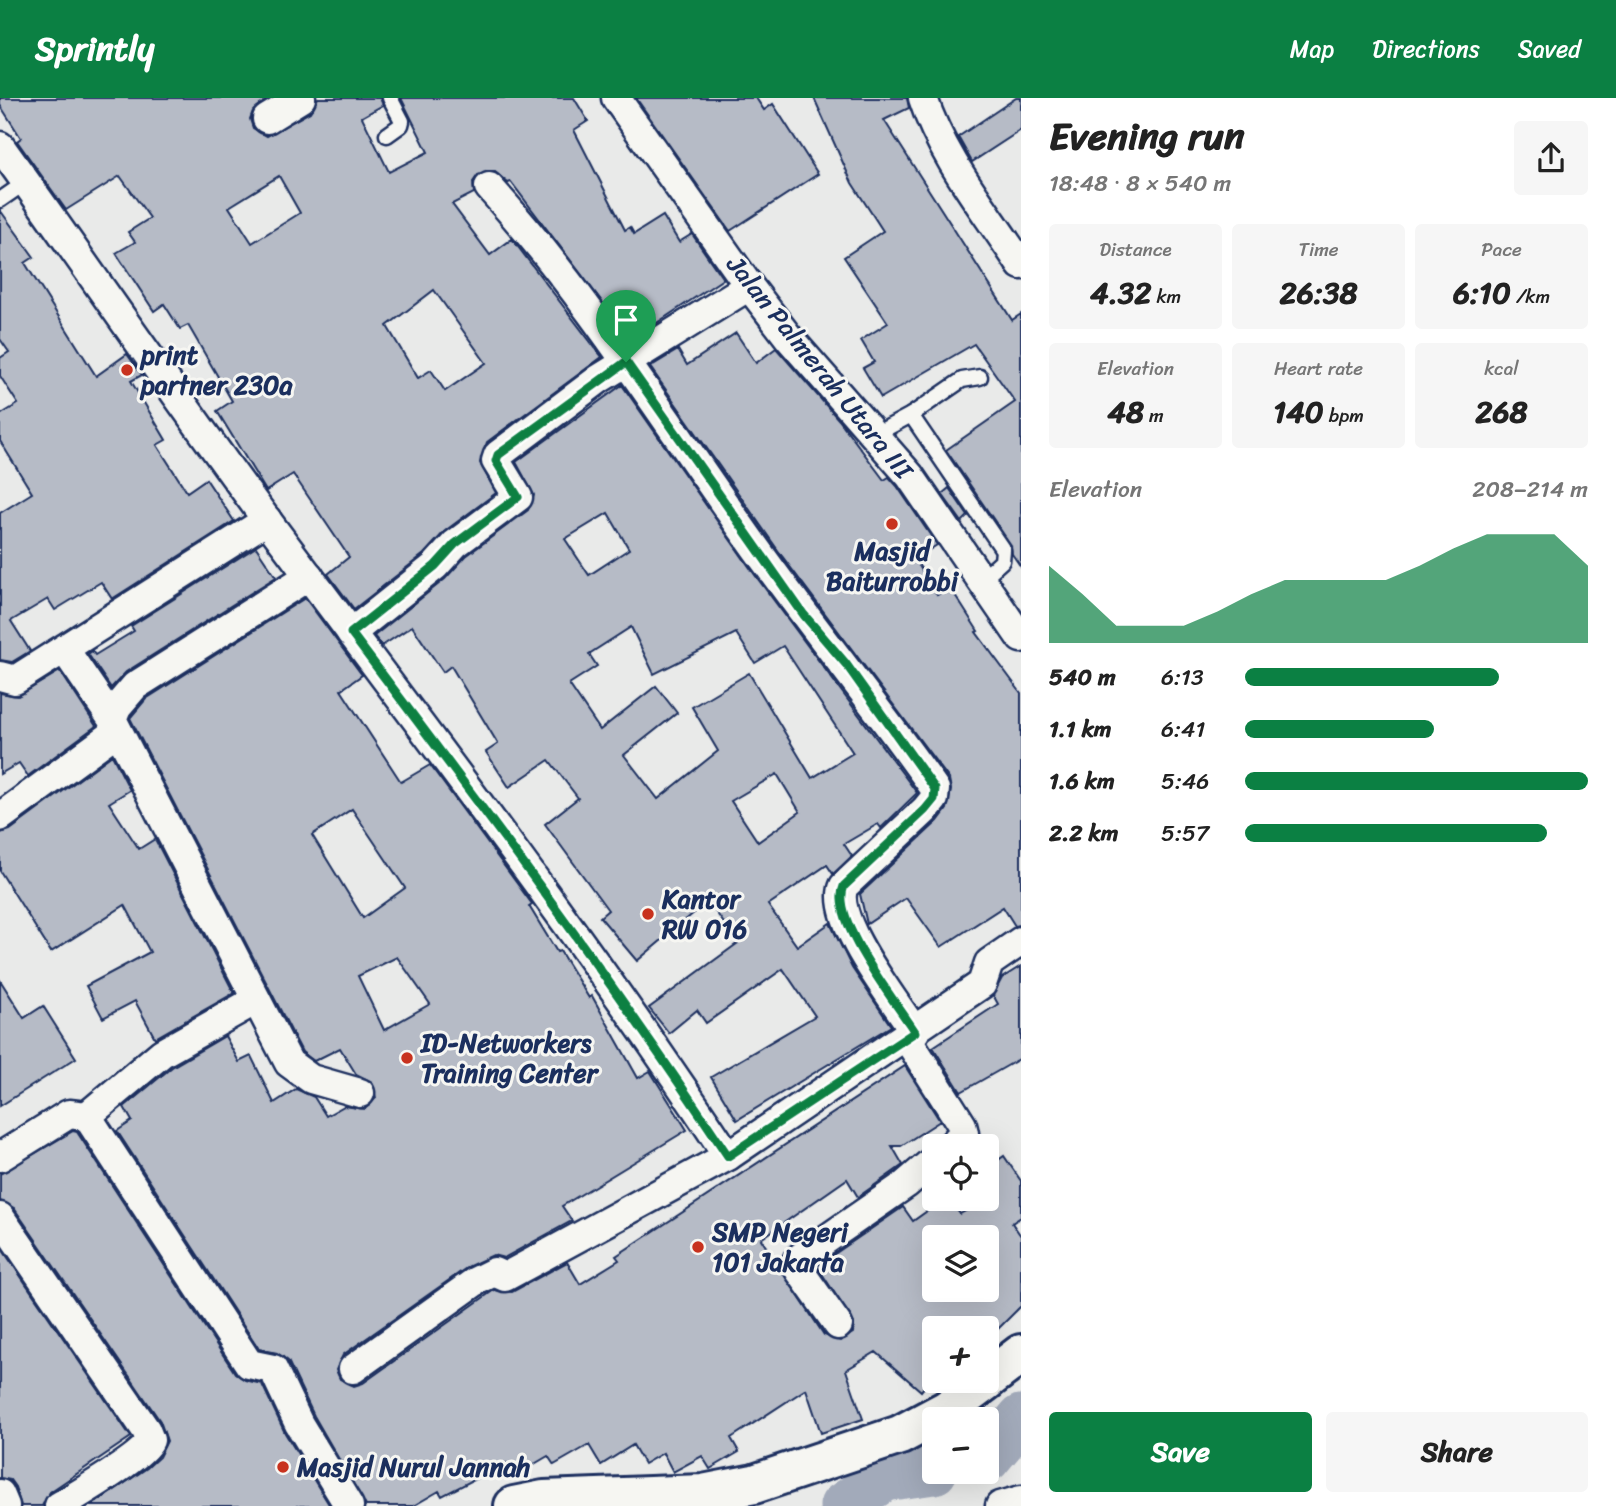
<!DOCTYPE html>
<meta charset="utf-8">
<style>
body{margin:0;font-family:Sriracha,sans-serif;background:#f6f6f6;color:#222;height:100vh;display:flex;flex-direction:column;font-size:26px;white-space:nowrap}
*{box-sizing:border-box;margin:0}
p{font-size:23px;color:#767676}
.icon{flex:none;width:38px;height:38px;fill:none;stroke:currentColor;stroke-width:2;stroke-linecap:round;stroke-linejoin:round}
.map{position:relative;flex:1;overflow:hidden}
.panel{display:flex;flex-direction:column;background:#fff;width:595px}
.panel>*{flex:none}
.controls{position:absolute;left:922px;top:1036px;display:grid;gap:14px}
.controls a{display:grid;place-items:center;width:77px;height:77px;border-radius:7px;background:#fff;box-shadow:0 7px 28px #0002;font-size:35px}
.pin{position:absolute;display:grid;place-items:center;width:60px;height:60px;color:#fff;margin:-72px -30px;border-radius:50% 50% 50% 0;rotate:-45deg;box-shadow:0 0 7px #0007}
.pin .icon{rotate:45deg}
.round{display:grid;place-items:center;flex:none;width:74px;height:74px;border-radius:7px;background:#f6f6f6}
.headline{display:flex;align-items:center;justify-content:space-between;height:119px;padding:0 28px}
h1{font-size:38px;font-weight:800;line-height:52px}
.metrics{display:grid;grid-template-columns:repeat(3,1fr);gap:10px;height:119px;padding:7px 28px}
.metrics div{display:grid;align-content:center;border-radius:7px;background:#f6f6f6;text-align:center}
.metrics b{font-size:30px;font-weight:800}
.metrics small{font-size:19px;font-weight:400}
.metrics p{font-size:19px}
.chart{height:196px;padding:14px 28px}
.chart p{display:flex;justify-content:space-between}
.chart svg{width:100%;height:126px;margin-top:7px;fill:#0b8043;opacity:.7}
.button{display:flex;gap:14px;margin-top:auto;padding:14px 28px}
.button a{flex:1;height:80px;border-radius:7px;background:#0b8043;color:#fff;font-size:28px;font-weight:800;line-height:80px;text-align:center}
.button a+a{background:#f6f6f6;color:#222}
ul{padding:0 28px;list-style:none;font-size:23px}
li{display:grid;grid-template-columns:112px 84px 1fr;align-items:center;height:52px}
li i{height:18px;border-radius:9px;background:#0b8043}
header{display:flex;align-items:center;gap:42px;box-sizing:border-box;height:98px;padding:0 35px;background:#0b8043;color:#fff}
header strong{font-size:33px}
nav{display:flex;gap:38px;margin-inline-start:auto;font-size:24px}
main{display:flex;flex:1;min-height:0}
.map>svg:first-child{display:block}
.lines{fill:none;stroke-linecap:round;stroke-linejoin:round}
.river{stroke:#a2aaba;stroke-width:47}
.building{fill:#b6bbc6;stroke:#1b2f5e;stroke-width:2;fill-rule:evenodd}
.lane-casing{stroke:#1b2f5e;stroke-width:19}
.street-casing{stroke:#1b2f5e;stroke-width:33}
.secondary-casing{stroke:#1b2f5e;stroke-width:44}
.lane{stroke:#f6f6f2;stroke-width:14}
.street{stroke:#f6f6f2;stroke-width:28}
.secondary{stroke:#f6f6f2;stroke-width:38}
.route-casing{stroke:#fff;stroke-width:14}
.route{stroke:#0b8043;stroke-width:9}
.poi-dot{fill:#c8321e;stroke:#f6f6f2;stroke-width:2.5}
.labels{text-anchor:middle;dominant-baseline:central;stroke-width:6;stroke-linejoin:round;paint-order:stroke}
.poi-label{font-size:26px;font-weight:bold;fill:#1b2f5e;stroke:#f6f6f2;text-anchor:start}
.street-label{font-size:26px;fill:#1b2f5e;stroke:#f6f6f2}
</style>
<header>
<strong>Sprintly</strong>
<nav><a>Map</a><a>Directions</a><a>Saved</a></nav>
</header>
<main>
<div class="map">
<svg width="1021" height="1408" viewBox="0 0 1021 1408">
<rect width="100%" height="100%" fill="#e9eae9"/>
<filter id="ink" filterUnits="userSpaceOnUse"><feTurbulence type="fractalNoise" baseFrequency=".0143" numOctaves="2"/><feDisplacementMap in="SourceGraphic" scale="14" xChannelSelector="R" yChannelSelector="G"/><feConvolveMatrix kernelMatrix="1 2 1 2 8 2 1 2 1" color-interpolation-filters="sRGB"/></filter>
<g filter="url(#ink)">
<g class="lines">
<g class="river">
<path d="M 987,1361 L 1021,1320"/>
<path d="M 843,1408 L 884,1380 L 934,1373"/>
</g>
</g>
<g class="building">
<path d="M 0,0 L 269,0 L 253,13 L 250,21 L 253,30 L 267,38 L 310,14 L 318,0 L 380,0 L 383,7 L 362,19 L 389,74 L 428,54 L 401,0 L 574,0 L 588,23 L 574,32 L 625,132 L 630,129 L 634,136 L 663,118 L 679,144 L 692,136 L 723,181 L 631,242 L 511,84 L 508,85 L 494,73 L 478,77 L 473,84 L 474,95 L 452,106 L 490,157 L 512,141 L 602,259 L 487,344 L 480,365 L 496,395 L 445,433 L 424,456 L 354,511 L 328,476 L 349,459 L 293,376 L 266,393 L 217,313 L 232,303 L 188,227 L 180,231 L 164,206 L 154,213 L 116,155 L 135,144 L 128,134 L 150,120 L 120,78 L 66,112 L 17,43 L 21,40 L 0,7 ZM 279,78 L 300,115 L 252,145 L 229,109 ZM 434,192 L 486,265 L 445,293 L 431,272 L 418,280 L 387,228 Z"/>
<path d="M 636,0 L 756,0 L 764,12 L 773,6 L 818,76 L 730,133 Z"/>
<path d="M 814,0 L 907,0 L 909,10 L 884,22 L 1012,222 L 1021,216 L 1021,469 L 1012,456 L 1011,447 L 946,352 L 1015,304 L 974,246 L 881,300 L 863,270 L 874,264 L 861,242 L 888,225 L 844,159 L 883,133 L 852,85 Z"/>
<path d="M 1016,0 L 1021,0 L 1021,32 L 972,64 L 958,39 Z"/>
<path d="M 0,112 L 34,159 L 25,165 L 96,278 L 127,256 L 142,277 L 131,283 L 166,342 L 157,347 L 187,394 L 206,381 L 234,423 L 112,501 L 101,484 L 55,512 L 48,501 L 11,523 L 30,553 L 12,564 L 0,562 L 0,415 L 32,395 L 0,343 L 0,317 L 18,306 L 0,278 L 0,260 L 9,254 L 0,241 Z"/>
<path d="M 736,235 L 756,265 L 776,250 L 839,322 L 884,382 L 889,379 L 897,388 L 937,447 L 915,461 L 937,497 L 950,489 L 978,533 L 976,534 L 1021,595 L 1021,827 L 1015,828 L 1003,809 L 941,849 L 906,800 L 867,826 L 860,796 L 938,723 L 947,711 L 951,692 L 949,681 L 782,458 L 650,269 L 678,252 L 687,267 Z"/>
<path d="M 622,287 L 755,477 L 917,695 L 881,730 L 878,726 L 844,746 L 852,758 L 833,776 L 827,767 L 768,807 L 797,848 L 830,825 L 852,870 L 891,928 L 737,1022 L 711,979 L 815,918 L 783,871 L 706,925 L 697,912 L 669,935 L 649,910 L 738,845 L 708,803 L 637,863 L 600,819 L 608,812 L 545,726 L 578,700 L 549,662 L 509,689 L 486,654 L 498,646 L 451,568 L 443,574 L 412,528 L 382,548 L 374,538 L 445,481 L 466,458 L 528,412 L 534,397 L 516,364 ZM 608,415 L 629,451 L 589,477 L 565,441 ZM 631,529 L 654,576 L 736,535 L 755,565 L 783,548 L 853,655 L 812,680 L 749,575 L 692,609 L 718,653 L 658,701 L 624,657 L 677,615 L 656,588 L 600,632 L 569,586 L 597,568 L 589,556 ZM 777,676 L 800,714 L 758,744 L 731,703 Z"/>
<path d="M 949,390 L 968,418 L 962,424 L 942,396 Z"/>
<path d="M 256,449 L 276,479 L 126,574 L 111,590 L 88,556 L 92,553 L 95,557 L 134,533 L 131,528 Z"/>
<path d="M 305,500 L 362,577 L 341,592 L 401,684 L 430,667 L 532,806 L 529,808 L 557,854 L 560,853 L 589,900 L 592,898 L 638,980 L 650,973 L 687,1032 L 562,1108 L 572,1123 L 504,1160 L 493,1157 L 469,1168 L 343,1257 L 336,1272 L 340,1281 L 354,1288 L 363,1285 L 494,1192 L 512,1194 L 567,1164 L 580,1186 L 619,1162 L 616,1158 L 905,968 L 940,1023 L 901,1048 L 892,1048 L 903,1067 L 858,1099 L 847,1081 L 761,1141 L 824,1237 L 840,1243 L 853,1235 L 854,1225 L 817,1168 L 903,1109 L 913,1123 L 944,1101 L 949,1101 L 960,1116 L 987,1101 L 987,1070 L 1004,1058 L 1021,1083 L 1021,1119 L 1012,1125 L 1021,1138 L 1021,1208 L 992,1237 L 987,1230 L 934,1230 L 934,1277 L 921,1293 L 876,1254 L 846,1272 L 863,1321 L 821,1335 L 806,1291 L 731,1340 L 739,1354 L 710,1371 L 702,1358 L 673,1374 L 663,1355 L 644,1366 L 633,1347 L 601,1367 L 589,1347 L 554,1367 L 548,1358 L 514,1378 L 506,1365 L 442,1398 L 439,1393 L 413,1408 L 366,1408 L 314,1318 L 288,1263 L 277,1255 L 259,1251 L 117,1033 L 132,1023 L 124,1009 L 172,969 L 225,938 L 239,964 L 251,958 L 274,1005 L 296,991 L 314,999 L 326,1018 L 344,1008 L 365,1011 L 376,1000 L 372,984 L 356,976 L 340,950 L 314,963 L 302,954 L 130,620 L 146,601 ZM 352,711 L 405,790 L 363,820 L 312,737 ZM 397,859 L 430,906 L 384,932 L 358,878 ZM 934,1139 L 987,1139 L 987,1192 L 934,1192 Z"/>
<path d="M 60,573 L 96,628 L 28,678 L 19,665 L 0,676 L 0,595 L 18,598 Z"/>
<path d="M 112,657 L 130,692 L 109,705 L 139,751 L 155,741 L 234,895 L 155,940 L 135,903 L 103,920 L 86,888 L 150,854 L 125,807 L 51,854 L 0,773 L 0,735 L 10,732 Z"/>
<path d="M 1021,868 L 1021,960 L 961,994 L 933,949 L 998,906 L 993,897 L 1002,880 Z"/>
<path d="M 0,882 L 24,920 L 43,908 L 76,960 L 0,1008 Z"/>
<path d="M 73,1033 L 77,1034 L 235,1275 L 245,1282 L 262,1286 L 285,1335 L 330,1408 L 91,1408 L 147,1370 L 159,1359 L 167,1343 L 160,1323 L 14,1110 L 0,1103 L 0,1076 Z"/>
<path d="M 0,1148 L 131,1339 L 50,1394 L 42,1408 L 21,1408 L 15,1389 L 10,1382 L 0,1380 Z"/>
</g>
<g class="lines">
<defs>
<g id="lane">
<path d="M 387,37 L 401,27 L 402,23 L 390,0"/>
<path d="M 0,102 L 26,84"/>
<path d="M 911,317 L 962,282 L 980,279"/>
<path d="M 874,337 L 911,317 L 1003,452 L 1002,463 L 981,482"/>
</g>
<g id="street">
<path d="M 616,0 L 749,188 L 789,240 L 910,378 L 1021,540"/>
<path d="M 923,0 C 942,60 987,114 1021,167"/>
<path d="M 267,21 L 301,0"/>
<path d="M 0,48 C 90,173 177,301 269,425 C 425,634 584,840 728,1058"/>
<path d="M 489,89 C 585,195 662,318 745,435 C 806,522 874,604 935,691 L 934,701 L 925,712 L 844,788 C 829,820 896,904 915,934"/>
<path d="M 309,478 L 135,588 L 117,609 L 112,621 L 289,965 L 311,981 L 360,995"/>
<path d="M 351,535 L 435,468 L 455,446 L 518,399 L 496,363 L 498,357 L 599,281 L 749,188"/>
<path d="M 65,552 L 112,621"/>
<path d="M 0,578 L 15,582 L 267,422"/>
<path d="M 0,719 L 116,634"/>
<path d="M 907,940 L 962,1027 L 964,1035 L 951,1048"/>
<path d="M 87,1018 L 162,955 L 256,902"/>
<path d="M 0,1059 L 69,1016 L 87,1018 L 249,1266 L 273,1271 L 299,1326 L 349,1408"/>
<path d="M 0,1119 L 146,1332 L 150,1342 C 144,1358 77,1397 59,1408"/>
<path d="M 838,1227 L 799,1172 L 798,1161 L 906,1086 L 934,1062"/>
<path d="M 353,1271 L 476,1183 L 494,1174 L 505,1179 L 728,1058 L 982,886 L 989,865 L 1021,843"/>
<path d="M 0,1396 L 5,1408"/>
<path d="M 1000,1408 L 1021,1402"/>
</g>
<g id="secondary">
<path d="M 987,1282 L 1021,1256"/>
<path d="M 514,1408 L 544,1402 L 703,1396 L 754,1386 L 900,1337 L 947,1312 L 986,1283"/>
</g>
</defs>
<use href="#lane" class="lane-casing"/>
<use href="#street" class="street-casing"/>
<use href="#secondary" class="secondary-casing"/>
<use href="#lane" class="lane"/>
<use href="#street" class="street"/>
<use href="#secondary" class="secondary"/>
</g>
</g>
<g class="lines" filter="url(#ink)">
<defs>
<path id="route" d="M 626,264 L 804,517 L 846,566 L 935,691 L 934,701 L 925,712 L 844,788 C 829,821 896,904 915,934 L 728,1058 C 609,878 481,707 351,535 L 435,468 L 455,446 L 518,399 L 496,363 L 498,357 Z"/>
</defs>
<use href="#route" class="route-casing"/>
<use href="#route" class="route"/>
</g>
<g class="poi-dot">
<circle cx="127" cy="272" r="7"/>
<circle cx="892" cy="426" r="7"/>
<circle cx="648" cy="816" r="7"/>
<circle cx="407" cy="960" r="7"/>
<circle cx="698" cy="1149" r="7"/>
<circle cx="283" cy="1369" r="7"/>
</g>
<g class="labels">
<g class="poi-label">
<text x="141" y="257">print<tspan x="141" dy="30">partner 230a</tspan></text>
<text x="892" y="453" text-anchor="middle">Masjid<tspan x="892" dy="30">Baiturrobbi</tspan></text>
<text x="662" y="801">Kantor<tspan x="662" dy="30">RW 016</tspan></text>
<text x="421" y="945">ID-Networkers<tspan x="421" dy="30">Training Center</tspan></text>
<text x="712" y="1134">SMP Negeri<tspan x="712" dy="30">101 Jakarta</tspan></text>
<text x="297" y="1369">Masjid Nurul Jannah</text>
</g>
<g class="street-label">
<text transform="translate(820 269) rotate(51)">Jalan Palmerah Utara III</text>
</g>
</g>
</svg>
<div class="controls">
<a><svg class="icon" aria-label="locate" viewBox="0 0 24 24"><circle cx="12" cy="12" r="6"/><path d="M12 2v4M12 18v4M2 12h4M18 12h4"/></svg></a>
<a><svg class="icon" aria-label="layers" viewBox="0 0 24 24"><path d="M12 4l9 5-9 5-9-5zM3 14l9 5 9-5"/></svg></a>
<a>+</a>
<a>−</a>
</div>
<div class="pin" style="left:626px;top:264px;background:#1e9e55"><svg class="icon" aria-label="arrive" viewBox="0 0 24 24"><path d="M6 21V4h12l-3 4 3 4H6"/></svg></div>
</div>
<section class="panel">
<div class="headline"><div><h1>Evening run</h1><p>18:48 · 8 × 540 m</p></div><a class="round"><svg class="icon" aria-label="share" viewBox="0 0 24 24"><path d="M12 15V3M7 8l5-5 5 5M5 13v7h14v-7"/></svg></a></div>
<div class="metrics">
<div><p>Distance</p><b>4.32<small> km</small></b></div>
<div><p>Time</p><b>26:38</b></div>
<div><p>Pace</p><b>6:10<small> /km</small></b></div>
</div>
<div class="metrics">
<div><p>Elevation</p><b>48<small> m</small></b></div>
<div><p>Heart rate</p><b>140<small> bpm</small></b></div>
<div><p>kcal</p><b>268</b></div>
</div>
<div class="chart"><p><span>Elevation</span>208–214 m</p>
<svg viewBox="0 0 160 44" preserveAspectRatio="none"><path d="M0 44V17L10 27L20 38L30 38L40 38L50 33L60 27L70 22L80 22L90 22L100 22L110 17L120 11L130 6L140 6L150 6L160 17V44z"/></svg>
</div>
<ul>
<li><b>540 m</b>6:13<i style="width:74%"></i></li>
<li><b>1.1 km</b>6:41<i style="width:55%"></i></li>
<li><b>1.6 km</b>5:46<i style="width:100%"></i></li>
<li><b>2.2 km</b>5:57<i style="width:88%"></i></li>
</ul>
<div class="button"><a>Save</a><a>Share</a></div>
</section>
</main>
